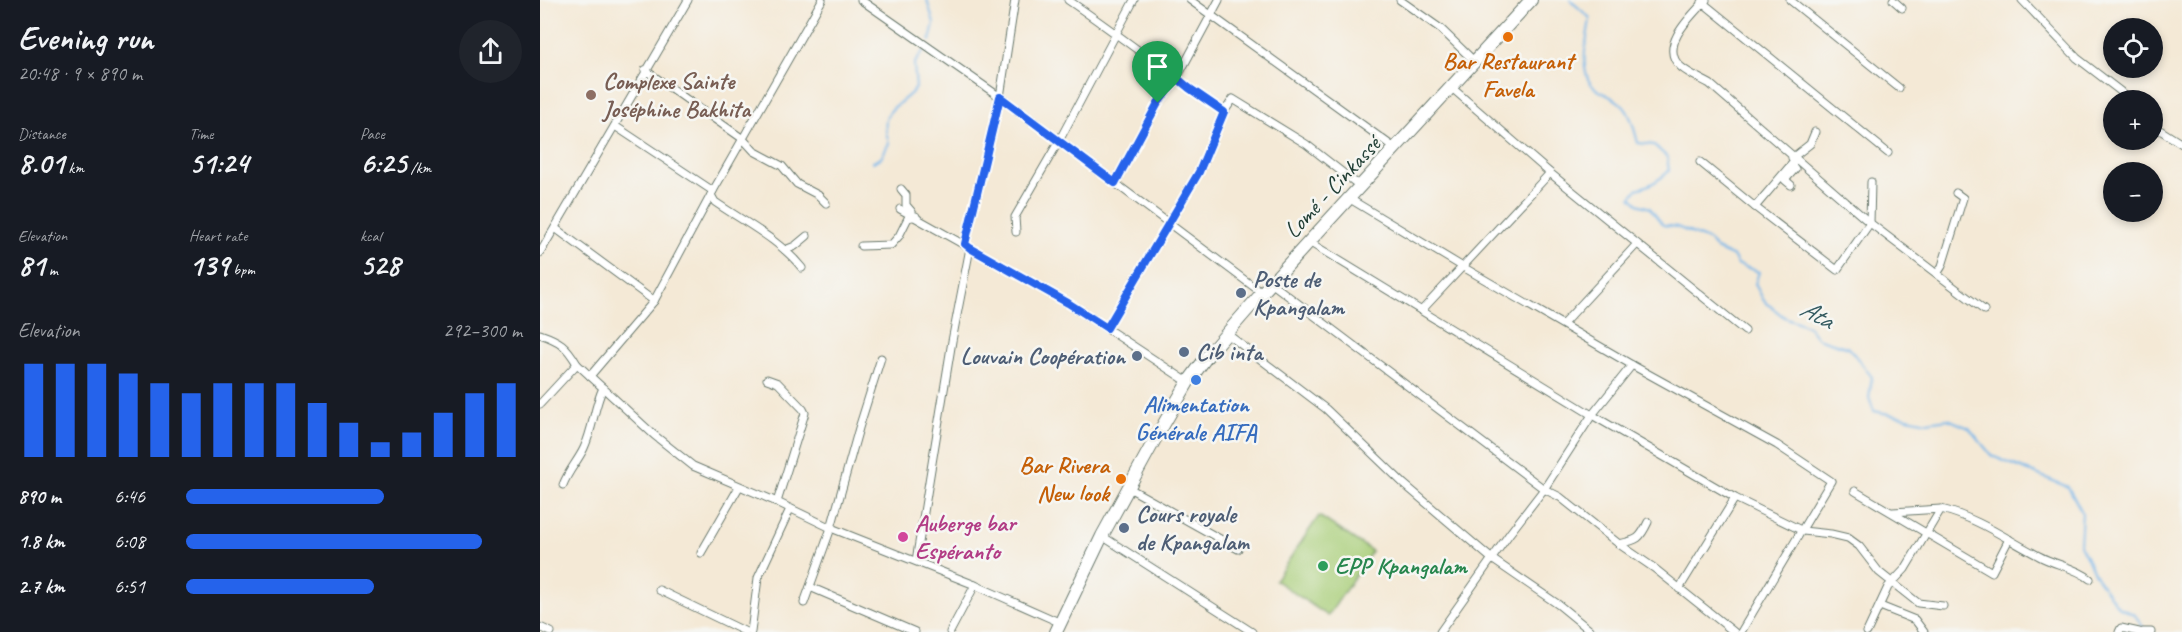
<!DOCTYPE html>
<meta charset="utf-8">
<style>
body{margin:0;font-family:Caveat,sans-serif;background:#20242c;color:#f1f3f6;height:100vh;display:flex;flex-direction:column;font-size:22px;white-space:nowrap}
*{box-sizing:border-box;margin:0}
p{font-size:20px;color:#9ea1a6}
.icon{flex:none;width:33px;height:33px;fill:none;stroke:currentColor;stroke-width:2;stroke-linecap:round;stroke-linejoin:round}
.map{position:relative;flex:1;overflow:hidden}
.drawer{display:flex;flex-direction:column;background:#171b24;width:540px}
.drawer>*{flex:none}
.tools{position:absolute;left:1563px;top:18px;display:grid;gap:12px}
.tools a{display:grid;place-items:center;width:60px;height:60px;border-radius:50%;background:#171b24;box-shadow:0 3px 9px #0003;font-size:30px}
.pin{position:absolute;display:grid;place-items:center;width:51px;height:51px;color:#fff;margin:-62px -26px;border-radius:50% 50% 50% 0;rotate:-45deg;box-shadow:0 0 6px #0007}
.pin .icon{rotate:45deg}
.round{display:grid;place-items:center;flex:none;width:63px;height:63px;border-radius:32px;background:#20242c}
.summary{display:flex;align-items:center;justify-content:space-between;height:102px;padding:0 18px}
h1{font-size:33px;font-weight:600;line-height:45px}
.metrics{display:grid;grid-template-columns:repeat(3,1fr);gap:9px;height:102px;padding:6px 18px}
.metrics div{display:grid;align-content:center}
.metrics b{font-size:30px;font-weight:600}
.metrics small{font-size:16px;font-weight:400}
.metrics p{font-size:16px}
.chart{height:168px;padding:12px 18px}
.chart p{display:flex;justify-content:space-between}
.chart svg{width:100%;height:108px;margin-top:6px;stroke:#2563eb;stroke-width:6}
ul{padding:0 18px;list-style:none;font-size:20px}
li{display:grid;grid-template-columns:96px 72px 1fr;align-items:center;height:45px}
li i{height:15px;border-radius:8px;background:#2563eb}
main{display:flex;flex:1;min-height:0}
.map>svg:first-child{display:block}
.green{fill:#a8ce78;stroke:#648656;stroke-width:1.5}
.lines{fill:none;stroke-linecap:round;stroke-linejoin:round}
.stream{stroke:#75b5e9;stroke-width:2}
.street-casing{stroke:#6a796d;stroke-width:9}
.highway-casing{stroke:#6a796d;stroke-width:14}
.street{stroke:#fff;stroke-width:7}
.highway{stroke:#fff;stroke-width:12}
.route-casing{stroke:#fff;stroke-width:12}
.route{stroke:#2563eb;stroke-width:8}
.food-dot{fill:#e8710a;stroke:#f6f6f2;stroke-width:2}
.education-dot{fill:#8d6e63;stroke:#f6f6f2;stroke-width:2}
.service-dot{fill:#5c6f8a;stroke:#f6f6f2;stroke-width:2}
.shop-dot{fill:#3f7fe0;stroke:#f6f6f2;stroke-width:2}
.hotel-dot{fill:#d1479c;stroke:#f6f6f2;stroke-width:2}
.leisure-dot{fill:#2e9e5b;stroke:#f6f6f2;stroke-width:2}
.labels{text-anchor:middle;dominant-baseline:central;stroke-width:5;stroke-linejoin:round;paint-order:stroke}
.food-label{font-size:24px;font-weight:bold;fill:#c56008;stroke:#f6f6f2}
.education-label{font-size:24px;font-weight:bold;fill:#785e54;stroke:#f6f6f2;text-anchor:start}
.street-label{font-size:24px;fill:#1f3d34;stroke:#f6f6f2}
.service-label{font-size:24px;font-weight:bold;fill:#4e5e75;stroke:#f6f6f2;text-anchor:start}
.shop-label{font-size:24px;font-weight:bold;fill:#366cbe;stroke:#f6f6f2}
.hotel-label{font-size:24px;font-weight:bold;fill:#b23c85;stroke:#f6f6f2;text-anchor:start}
.leisure-label{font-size:24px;font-weight:bold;fill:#27864d;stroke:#f6f6f2;text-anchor:start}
.water-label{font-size:26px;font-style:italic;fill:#345b61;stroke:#f6f6f2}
</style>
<main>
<section class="drawer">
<div class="summary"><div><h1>Evening run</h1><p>20:48 · 9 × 890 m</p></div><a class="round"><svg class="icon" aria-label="share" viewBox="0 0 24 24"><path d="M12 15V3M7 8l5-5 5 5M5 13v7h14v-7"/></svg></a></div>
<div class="metrics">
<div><p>Distance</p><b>8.01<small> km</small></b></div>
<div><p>Time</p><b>51:24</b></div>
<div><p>Pace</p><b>6:25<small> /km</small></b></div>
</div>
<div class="metrics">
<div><p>Elevation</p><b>81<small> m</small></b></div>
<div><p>Heart rate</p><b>139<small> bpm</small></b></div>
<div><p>kcal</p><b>528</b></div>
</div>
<div class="chart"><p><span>Elevation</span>292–300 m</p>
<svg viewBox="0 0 160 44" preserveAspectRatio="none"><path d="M5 44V6M15 44V6M25 44V6M35 44V10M45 44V14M55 44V18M65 44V14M75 44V14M85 44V14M95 44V22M105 44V30M115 44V38M125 44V34M135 44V26M145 44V18M155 44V14"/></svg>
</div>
<ul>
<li><b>890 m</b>6:46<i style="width:59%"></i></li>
<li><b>1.8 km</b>6:08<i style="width:88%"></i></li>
<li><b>2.7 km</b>6:51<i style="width:56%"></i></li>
</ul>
</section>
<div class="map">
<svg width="1642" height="632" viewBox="0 0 1642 632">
<rect width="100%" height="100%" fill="#f6f6f2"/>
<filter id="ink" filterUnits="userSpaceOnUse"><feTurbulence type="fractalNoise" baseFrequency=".0167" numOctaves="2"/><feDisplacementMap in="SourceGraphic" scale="12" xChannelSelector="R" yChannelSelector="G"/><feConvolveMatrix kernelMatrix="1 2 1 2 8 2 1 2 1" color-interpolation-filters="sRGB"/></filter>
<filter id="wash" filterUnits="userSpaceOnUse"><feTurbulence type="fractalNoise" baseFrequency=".008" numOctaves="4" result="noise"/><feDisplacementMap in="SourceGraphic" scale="24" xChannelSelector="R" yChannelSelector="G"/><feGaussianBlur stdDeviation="1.35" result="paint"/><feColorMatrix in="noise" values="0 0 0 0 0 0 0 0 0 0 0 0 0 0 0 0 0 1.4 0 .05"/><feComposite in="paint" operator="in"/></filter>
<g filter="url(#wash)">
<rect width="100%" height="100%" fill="#f4e9d6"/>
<path class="green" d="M 779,516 L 832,551 L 788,616 L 735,580 Z"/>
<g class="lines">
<g class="stream">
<path d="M 387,0 L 394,23 L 390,41"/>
<path d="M 1030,0 L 1050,18 C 1048,37 1040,60 1048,79 C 1053,92 1072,95 1081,104 C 1092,114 1094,130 1098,143 L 1114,145 L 1127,157 L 1129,171 C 1119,181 1110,186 1097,189 L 1091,197 L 1098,204 L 1110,208 L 1123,225 L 1137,227 L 1170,241 L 1176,249 L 1194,257 L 1197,264 L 1219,272 L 1215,284 L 1224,301 L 1244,317 L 1268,326 L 1277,338 L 1309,348 L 1332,377 L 1329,398 L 1334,411 L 1387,422 L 1408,419 L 1429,428 L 1452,456 L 1528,487 L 1542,512 L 1540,545 L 1556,576 L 1578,607 L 1595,615 L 1605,630"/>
<path d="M 333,162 L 341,158 L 349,143 C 337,107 357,110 376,88 L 374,64 L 384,50"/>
</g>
</g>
</g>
<g filter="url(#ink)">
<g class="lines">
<defs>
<g id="street">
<path d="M 321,0 L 460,97 L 722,293"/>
<path d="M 528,0 C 581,36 631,76 684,112"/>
<path d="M 650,0 L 856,149"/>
<path d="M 860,0 L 901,29 L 935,62"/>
<path d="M 1166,0 C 1152,15 1117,47 1141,67 C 1149,74 1161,79 1170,84 L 1330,223 L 1444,310"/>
<path d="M 1250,0 L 1359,88"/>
<path d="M 1353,0 L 1362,8"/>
<path d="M 1482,0 L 1537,58 L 1580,91 L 1589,100"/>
<path d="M 1162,2 L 1348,153"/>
<path d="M 105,70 L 203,139 L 214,151 L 242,166 L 257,184 L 278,195 L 286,203"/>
<path d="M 912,88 L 1010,173 L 1205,331"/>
<path d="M 1612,125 L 1642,144"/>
<path d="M 75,126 L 173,191"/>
<path d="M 1252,158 L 1270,144 L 1275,132"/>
<path d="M 1160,162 L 1215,207 L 1297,270 L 1330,223 L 1331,182"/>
<path d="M 1251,164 L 1255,169 L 1245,180 L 1251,185"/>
<path d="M 575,183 L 618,103 L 637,78 L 679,0"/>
<path d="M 361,189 L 366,195 L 366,205 L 372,212"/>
<path d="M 171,195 L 175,202 C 204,222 240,240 262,268"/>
<path d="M 810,199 L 923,267 L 1092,365 L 1237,445 L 1291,481 L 1201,632"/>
<path d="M 1215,207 L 1255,160"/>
<path d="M 360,209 L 528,303 L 648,382"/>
<path d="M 15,228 L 114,301"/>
<path d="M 476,232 L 475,217 L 519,141 L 594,0"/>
<path d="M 769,242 L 1052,415 L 1195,498 L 1263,531 L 1291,534 L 1308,538 L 1319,546 L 1339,572 L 1378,603 L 1403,606"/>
<path d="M 425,244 L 460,97 L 475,0"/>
<path d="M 321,246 L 351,245 L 359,236 L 368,218 L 376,216"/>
<path d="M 245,250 L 255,246 L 267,236"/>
<path d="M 0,253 L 148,0"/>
<path d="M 1397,274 L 1402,266 L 1423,198 L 1416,193"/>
<path d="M 731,283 L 1004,489 L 1020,497 L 1079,544 L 1114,568 L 1194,632"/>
<path d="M 882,310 L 1010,173"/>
<path d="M 1023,324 L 1097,244"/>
<path d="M 567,328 L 659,172 L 684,112 L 693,99 L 766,144 L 821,187"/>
<path d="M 686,333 L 786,409 L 864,484 L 952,559 L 1019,605 L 1052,632"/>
<path d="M 0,334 C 20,341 26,345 37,364 L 114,435 L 153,466 L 237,502 L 291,528 L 435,585 L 521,623"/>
<path d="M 50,376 L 114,301 L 173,191 L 282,0"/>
<path d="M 227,379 L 238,383 L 263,409 L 265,413 L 237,502"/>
<path d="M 0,404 L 37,364"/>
<path d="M 23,485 C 28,471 38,461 44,448 C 53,429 54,407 63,388"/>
<path d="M 589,488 L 698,549"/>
<path d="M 1315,491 L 1452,572 L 1469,539"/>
<path d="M 1353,512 L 1401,509"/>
<path d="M 562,536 L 712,632"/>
<path d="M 1079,544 C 1098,540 1100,539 1108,522"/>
<path d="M 161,553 L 199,487"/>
<path d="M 376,561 L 412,341 L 430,248"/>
<path d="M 270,587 L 375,632"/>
<path d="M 1139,589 L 1195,498"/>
<path d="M 119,590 L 206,632"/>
<path d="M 264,603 L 291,528 L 319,428 L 341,358"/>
<path d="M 1340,606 L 1375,620 L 1384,632"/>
<path d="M 0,627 L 11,632"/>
<path d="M 211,632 L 218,578 L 250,509"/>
<path d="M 410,632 L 435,585"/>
<path d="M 900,632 L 970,533 L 1004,489 L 1052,415 L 1092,365"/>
<path d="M 1327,632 L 1348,587 L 1365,569 L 1401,509 C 1438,518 1466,539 1499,556 C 1515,565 1535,567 1550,579"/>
<path d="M 1579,632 L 1581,628 L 1599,632"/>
<path d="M 1603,632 L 1611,632"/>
</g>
<path id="highway" d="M 516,632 L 562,536 L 614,441 L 648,382 L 668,355 L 722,293 L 991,0"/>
</defs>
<use href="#street" class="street-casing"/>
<use href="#highway" class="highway-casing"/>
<use href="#street" class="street"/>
<use href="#highway" class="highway"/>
</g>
</g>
<g class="lines" filter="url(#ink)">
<defs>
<path id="route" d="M 637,78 L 649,88 L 684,112 L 659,172 L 567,328 L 528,303 L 430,248 L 425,244 L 460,97 L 575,183 L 618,103 Z"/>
</defs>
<use href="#route" class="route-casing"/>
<use href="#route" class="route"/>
</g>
<g class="food-dot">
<circle cx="968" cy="37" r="6"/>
<circle cx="581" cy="479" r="6"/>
</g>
<circle class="education-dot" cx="51" cy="95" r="6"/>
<g class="service-dot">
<circle cx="701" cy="293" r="6"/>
<circle cx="644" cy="352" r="6"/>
<circle cx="597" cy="356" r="6"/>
<circle cx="584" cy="528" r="6"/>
</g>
<circle class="shop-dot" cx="656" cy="380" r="6"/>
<circle class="hotel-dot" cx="363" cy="537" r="6"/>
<circle class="leisure-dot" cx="783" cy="566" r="6"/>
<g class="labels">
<g class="food-label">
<text x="968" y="61">Bar Restaurant<tspan x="968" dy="28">Favela</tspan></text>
<text x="569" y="465" text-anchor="end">Bar Rivera<tspan x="569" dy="28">New look</tspan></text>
</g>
<g class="education-label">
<text x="63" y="81">Complexe Sainte<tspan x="63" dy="28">Joséphine Bakhita</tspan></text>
</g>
<g class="street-label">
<text transform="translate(792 187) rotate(-47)">Lomé - Cinkassé</text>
</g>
<g class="service-label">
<text x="713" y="279">Poste de<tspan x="713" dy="28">Kpangalam</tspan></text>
<text x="656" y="352">Cib inta</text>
<text x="585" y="356" text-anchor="end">Louvain Coopération</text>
<text x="596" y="514">Cours royale<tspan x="596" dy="28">de Kpangalam</tspan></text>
</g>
<g class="shop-label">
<text x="656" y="404">Alimentation<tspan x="656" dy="28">Générale AIFA</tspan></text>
</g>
<g class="hotel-label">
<text x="375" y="523">Auberge bar<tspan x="375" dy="28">Espéranto</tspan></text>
</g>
<g class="leisure-label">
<text x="795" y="566">EPP Kpangalam</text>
</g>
<g class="water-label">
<text transform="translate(1277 314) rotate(28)">Ata</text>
</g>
</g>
</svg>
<div class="tools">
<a><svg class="icon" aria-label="locate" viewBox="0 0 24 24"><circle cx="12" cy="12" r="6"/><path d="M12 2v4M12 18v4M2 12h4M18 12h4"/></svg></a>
<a>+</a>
<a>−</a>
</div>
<div class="pin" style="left:618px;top:103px;background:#1e9e55"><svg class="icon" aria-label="arrive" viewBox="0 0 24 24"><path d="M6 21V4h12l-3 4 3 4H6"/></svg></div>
</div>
</main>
